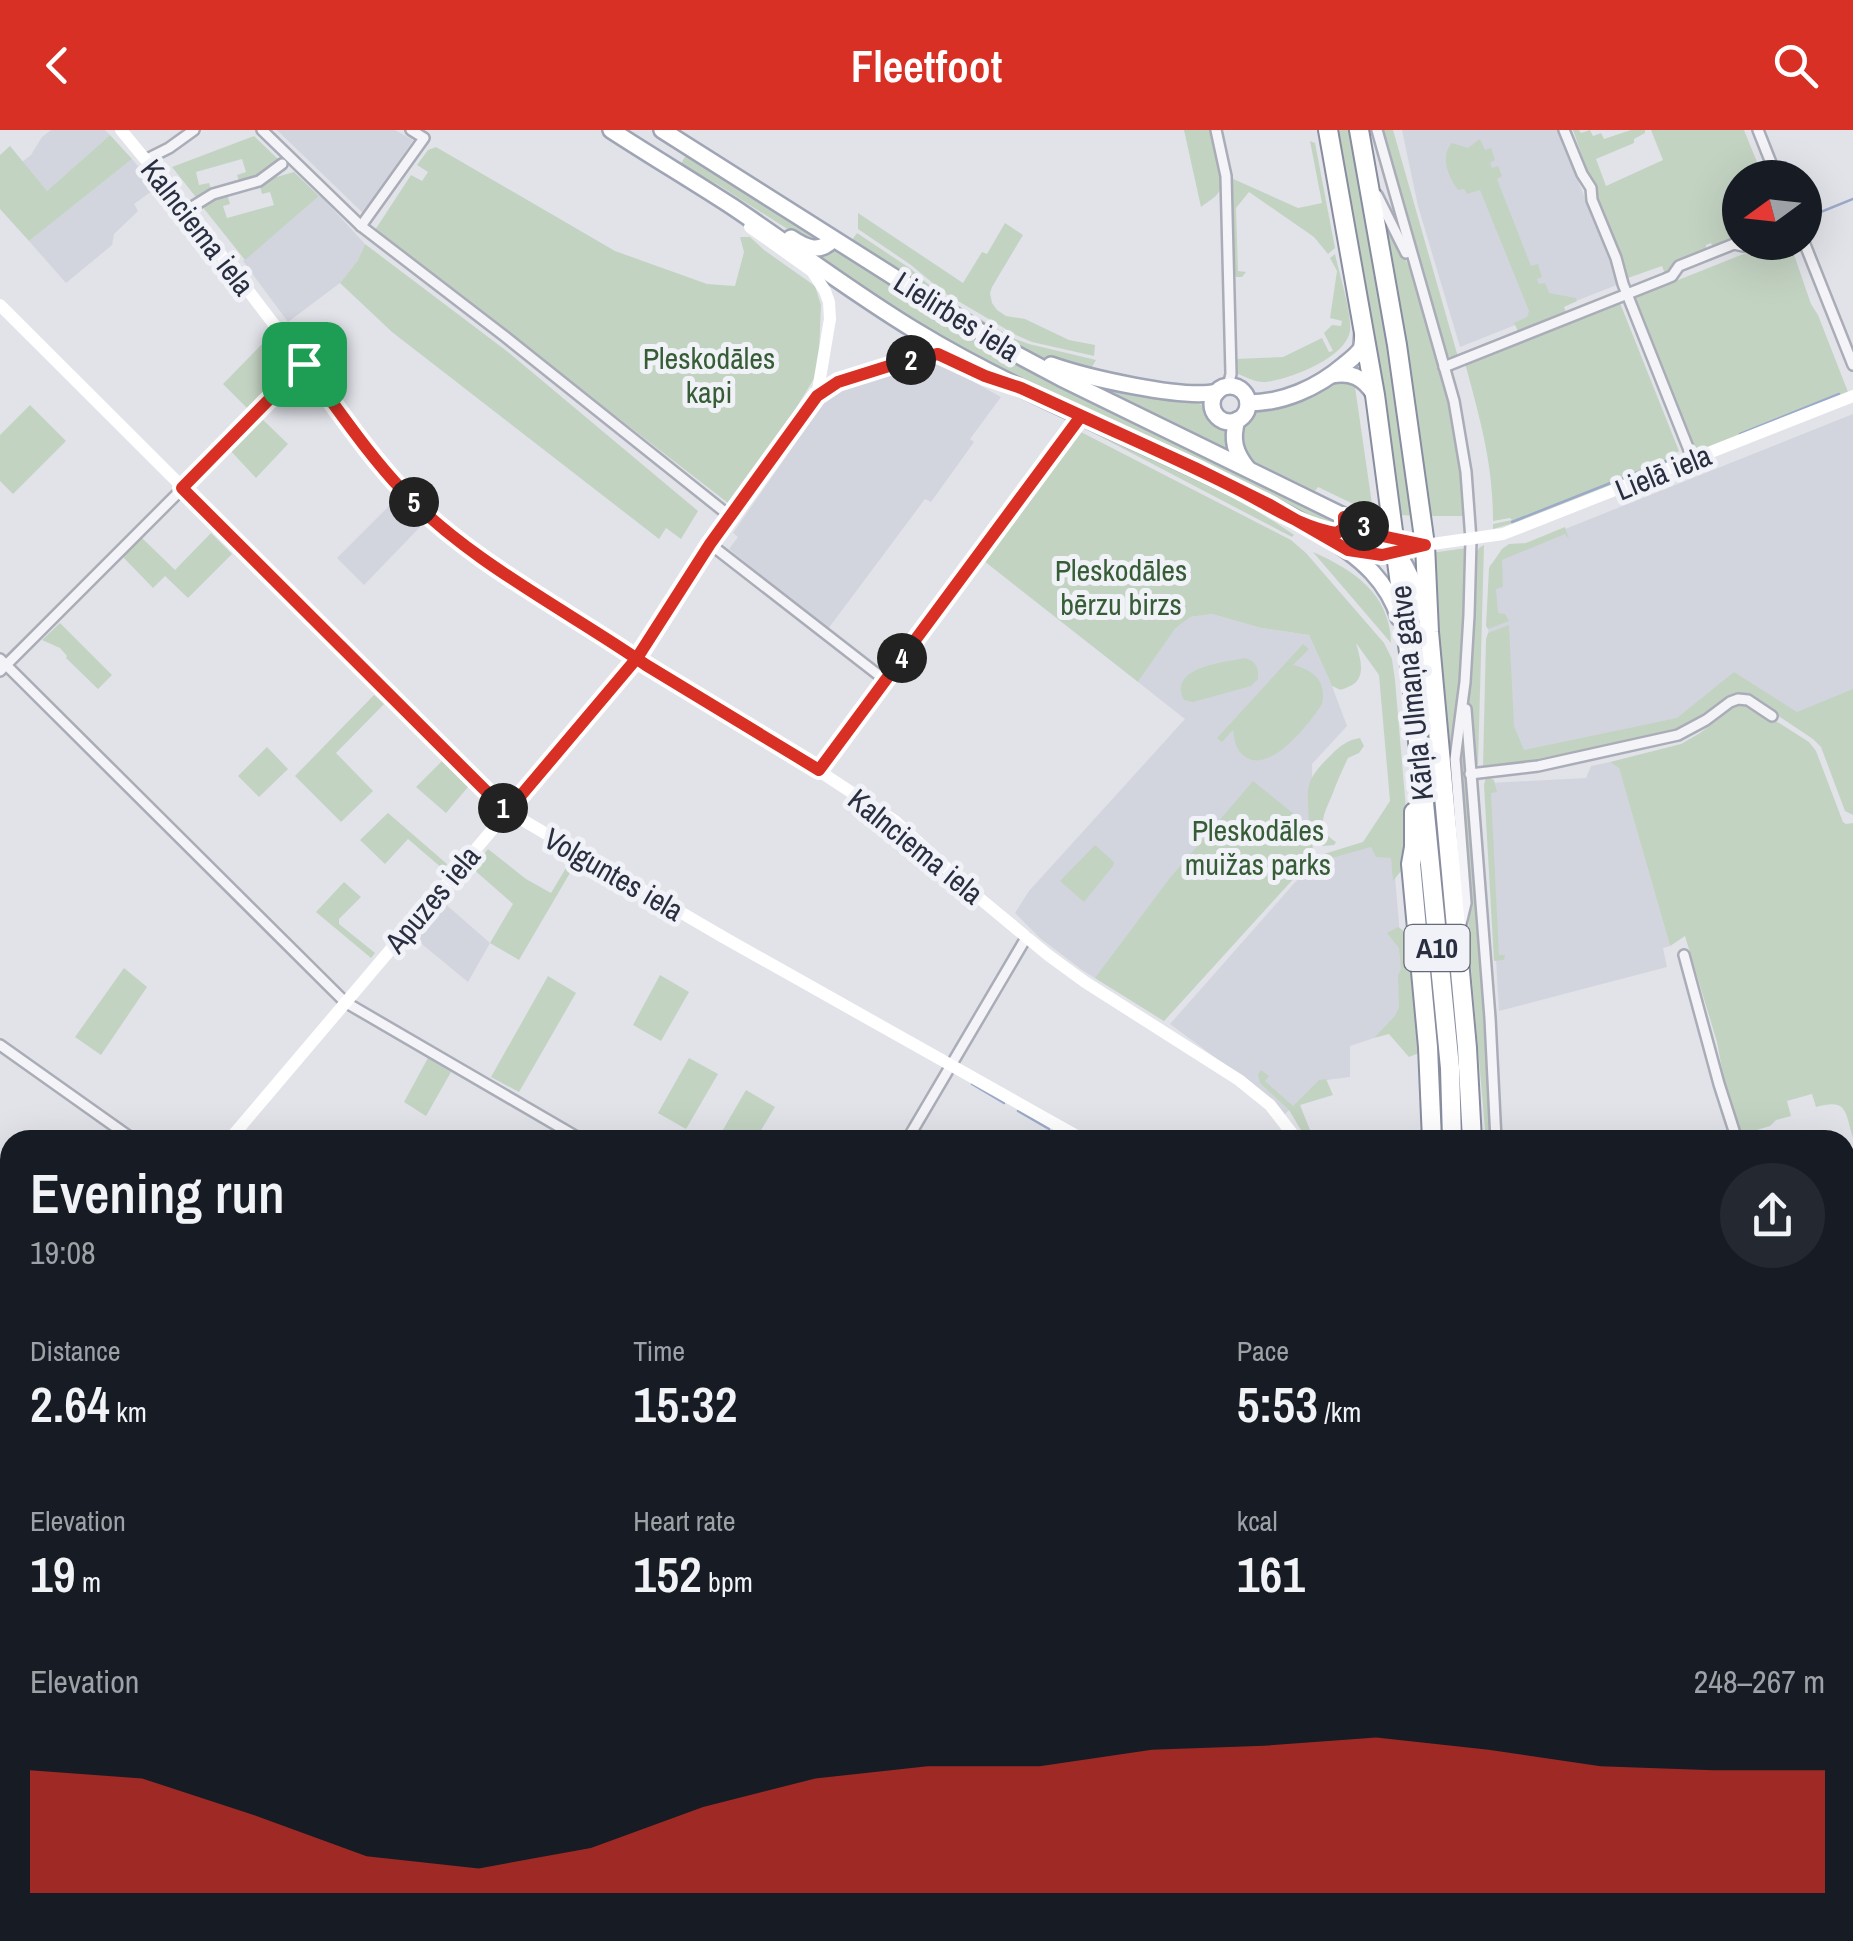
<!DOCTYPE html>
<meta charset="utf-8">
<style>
body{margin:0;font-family:"Archivo Narrow",sans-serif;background:#242831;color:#f1f3f6;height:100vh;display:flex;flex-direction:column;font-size:38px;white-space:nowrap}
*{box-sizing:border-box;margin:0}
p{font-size:32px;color:#9ea1a6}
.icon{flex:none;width:55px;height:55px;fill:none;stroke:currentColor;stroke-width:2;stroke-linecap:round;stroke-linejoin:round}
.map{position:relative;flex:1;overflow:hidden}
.sheet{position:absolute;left:0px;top:1000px;width:1855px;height:812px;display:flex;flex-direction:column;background:#171b24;border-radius:30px 30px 0 0;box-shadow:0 10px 40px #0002}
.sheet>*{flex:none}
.needle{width:65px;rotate:255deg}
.buttons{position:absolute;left:1722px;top:30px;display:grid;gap:20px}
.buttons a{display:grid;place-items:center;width:100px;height:100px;border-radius:50%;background:#171b24;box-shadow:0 10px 40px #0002;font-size:50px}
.pin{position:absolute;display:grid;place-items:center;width:85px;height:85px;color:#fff;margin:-42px;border-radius:20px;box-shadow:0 5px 15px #0006}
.km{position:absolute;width:50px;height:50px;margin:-25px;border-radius:50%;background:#222;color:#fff;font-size:28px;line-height:50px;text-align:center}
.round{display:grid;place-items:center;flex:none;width:105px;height:105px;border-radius:52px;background:#242831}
.headline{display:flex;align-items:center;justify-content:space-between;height:170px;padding:0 30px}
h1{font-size:55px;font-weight:600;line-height:75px}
.metrics{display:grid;grid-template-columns:repeat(3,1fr);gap:15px;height:170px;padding:10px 30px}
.metrics div{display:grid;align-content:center}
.metrics b{font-size:50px;font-weight:600}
.metrics small{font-size:28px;font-weight:400}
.metrics p{font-size:28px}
.chart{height:280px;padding:20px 30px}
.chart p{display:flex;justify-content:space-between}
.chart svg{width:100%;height:180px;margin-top:10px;fill:#d93025;opacity:.7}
header{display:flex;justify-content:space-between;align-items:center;height:130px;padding:0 30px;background:#d93025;color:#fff;font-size:45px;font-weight:600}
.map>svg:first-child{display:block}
.built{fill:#d3d5de}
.green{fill:#c3d3c2}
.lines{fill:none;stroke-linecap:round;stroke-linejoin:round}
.stream{stroke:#9caac9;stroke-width:2.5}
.street-casing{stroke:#aaadb7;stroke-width:14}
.primary-casing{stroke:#a0a5b5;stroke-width:20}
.highway-casing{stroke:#888da0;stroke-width:22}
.street{stroke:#f4f4f8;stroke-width:9}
.secondary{stroke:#fff;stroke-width:12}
.primary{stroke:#fff;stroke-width:15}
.highway{stroke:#fff;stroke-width:18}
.route-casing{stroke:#fff;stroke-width:20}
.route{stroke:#d93025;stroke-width:12}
.labels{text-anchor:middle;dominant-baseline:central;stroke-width:10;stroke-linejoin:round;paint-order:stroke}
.shield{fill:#f0f2f7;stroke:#656978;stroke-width:2.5}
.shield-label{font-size:28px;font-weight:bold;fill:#292e41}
.street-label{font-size:30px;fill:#292e41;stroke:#f0f2f7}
.park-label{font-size:30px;fill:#375d37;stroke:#f0f2f7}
</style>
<header><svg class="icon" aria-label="back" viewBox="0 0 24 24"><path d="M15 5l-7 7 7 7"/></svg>Fleetfoot<svg class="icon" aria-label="search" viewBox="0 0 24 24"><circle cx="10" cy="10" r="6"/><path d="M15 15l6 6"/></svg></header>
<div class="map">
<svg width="1853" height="1811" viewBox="0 0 1853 1811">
<rect width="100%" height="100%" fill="#e1e3e9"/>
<g class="built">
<path d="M 51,0 L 105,0 L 110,5 L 47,61 L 22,32 L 31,25 L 42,7 Z"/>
<path d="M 277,0 L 395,0 L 413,10 L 364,84 Z"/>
<path d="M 1402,0 L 1558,0 L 1619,154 L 1460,217 L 1418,76 Z"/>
<path d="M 132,29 L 156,58 L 134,74 L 138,81 L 114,104 L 112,115 L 66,153 L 29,111 Z"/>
<path d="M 320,65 L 365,114 L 358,130 L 340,153 L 288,192 L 243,131 Z"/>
<path d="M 926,233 L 941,234 L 1001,267 L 970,309 L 974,312 L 931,372 L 925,369 L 828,499 L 729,419 L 738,407 L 733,403 L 822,275 L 841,259 Z"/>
<path d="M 1853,284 L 1853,682 L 1823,611 L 1734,556 L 1681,595 L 1485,633 L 1490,435 L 1515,419 Z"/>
<path d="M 393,372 L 420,397 L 364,455 L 337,428 Z"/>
<path d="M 1212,484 L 1261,498 L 1309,505 L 1332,556 L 1347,596 L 1312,634 L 1313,727 L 1164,891 L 1082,840 L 1040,808 L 1015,783 L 1029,761 L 1185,589 L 1138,552 L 1175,499 L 1190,487 Z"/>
<path d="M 1610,632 L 1619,637 L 1670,816 L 1663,818 L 1667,837 L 1499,881 L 1486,657 L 1489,653 L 1586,648 L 1591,636 Z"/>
<path d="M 1374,713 L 1393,723 L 1406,877 L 1374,908 L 1350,916 L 1350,947 L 1319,951 L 1284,985 L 1274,971 L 1170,894 L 1313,732 Z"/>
<path d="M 443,772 L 490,813 L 468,852 L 411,805 Z"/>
<path d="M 1853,1631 L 1853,1779 L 1845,1780 L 1845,1633 Z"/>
<path d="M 1591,1803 L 1591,1802 L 1746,1803 L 1708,1811 L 1592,1811 Z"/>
</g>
<g class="green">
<path d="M 1184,0 L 1209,0 C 1212,14 1223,45 1220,60 C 1217,67 1207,72 1201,77 Z"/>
<path d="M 1335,0 L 1352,0 L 1379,139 L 1415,386 L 1401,385 L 1376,225 Z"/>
<path d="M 1382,0 L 1393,0 L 1458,227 L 1452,229 L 1446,224 Z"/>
<path d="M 1573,0 L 1579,0 L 1581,3 L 1590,0 L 1593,6 L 1601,3 L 1604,9 L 1631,0 L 1645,0 L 1645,3 L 1634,9 L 1634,13 L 1596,29 L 1606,56 L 1663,30 L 1651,0 L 1744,0 L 1763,47 L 1740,48 L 1740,105 L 1713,118 L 1711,113 L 1706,115 L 1706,120 L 1673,134 L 1670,143 L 1665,144 L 1662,136 L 1625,149 Z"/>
<path d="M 110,5 L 132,29 L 29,111 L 0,79 L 0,25 L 10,16 L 47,61 Z"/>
<path d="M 254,6 L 281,32 L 258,49 L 240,54 L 237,45 L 246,42 L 242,29 L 196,42 L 199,55 L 209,53 L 212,62 L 199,71 L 172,37 Z"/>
<path d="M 1480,9 L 1485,20 L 1491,18 L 1495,30 L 1490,33 L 1492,38 L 1498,36 L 1502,46 L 1497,49 L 1531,136 L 1538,134 L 1542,147 L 1537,149 L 1539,154 L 1545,153 L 1549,163 L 1576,168 L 1577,171 L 1564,177 L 1566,182 L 1518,201 L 1514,193 L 1527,187 L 1529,181 L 1480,60 L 1467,64 L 1464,59 L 1458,60 C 1449,48 1439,27 1452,13 L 1468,18 Z"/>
<path d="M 1310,11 L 1315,13 L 1335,118 L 1328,124 L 1314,107 L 1249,62 L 1236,78 L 1238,141 L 1246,142 L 1242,147 L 1236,147 L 1234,141 L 1231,48 L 1298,78 L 1322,73 Z"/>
<path d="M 436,17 L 615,121 L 707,154 L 735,156 L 744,122 L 740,107 L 750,107 L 764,120 L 815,156 L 821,175 L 819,224 L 815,247 L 779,306 L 728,373 L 375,100 L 411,45 L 422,51 L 428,42 L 417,35 L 428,20 Z"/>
<path d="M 688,21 L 824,111 L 806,111 L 720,56 L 681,34 Z"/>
<path d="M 294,42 L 319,66 L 245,130 L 201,75 L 227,64 L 230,74 L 223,76 L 227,88 L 274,75 L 270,62 L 262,64 L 259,52 Z"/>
<path d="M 1380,81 C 1391,104 1406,127 1415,151 C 1442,227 1458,306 1466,386 L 1426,386 Z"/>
<path d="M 858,83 L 963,153 L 982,122 L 987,124 L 1005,93 L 1023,105 L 992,157 L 990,163 L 992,173 L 997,180 L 1006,186 L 1025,189 L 1069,210 L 1095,215 L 1094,226 L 1032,212 L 1016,205 L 946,164 L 911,135 L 858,99 Z"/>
<path d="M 857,103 L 911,139 L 944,168 L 1013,208 L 1029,214 L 1096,230 L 1091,239 L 1054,233 L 1041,227 L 972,189 L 852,110 Z"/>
<path d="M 1771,113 L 1790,113 L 1811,174 L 1818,185 L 1848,262 L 1700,321 L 1696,320 L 1633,168 L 1637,164 L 1638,166 Z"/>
<path d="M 365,114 L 508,222 L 698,381 L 681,409 L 666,398 L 659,409 L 392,202 L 340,153 L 358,130 Z"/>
<path d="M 836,115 L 881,144 L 1339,390 L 1338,397 L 1328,398 L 1261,361 L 1194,333 L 1022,253 L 920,198 L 810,125 L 824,125 Z"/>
<path d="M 1335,124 C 1339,143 1352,183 1350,201 C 1346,228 1290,249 1266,252 C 1256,253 1246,247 1236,243 L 1235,229 L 1283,227 L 1322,208 L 1329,222 L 1333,221 L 1324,203 L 1332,195 L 1341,196 L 1342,191 L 1330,188 L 1337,141 L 1330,128 Z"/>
<path d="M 1620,173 L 1679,321 L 1674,324 L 1678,331 L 1517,392 L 1493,399 L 1493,394 L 1512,390 L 1510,388 L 1493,391 C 1493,333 1480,289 1465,233 Z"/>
<path d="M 265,211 L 288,240 L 249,280 L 223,254 Z"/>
<path d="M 1064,244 L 1208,276 L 1215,290 L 1229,297 L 1235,328 Z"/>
<path d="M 1339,248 L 1353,252 L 1355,257 L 1373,381 L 1372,383 L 1318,357 L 1315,361 L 1243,326 L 1240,295 L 1253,281 L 1278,275 Z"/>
<path d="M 30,275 L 66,311 L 13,364 L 0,351 L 0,305 Z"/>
<path d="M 259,286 L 288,314 L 256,348 L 228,318 Z"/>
<path d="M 1086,295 C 1157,327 1229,360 1294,405 L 1292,407 L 1080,296 Z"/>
<path d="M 1079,301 L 1291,410 L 1306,423 L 1384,513 L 1392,529 L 1395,550 L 1408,703 L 1401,727 L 1401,741 L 1393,751 L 1391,728 L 1376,727 L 1371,717 L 1318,732 L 1313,740 L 1306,735 L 1164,891 L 1095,848 L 1169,749 L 1253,651 L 1309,696 C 1308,657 1302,653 1332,624 C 1341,615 1348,610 1360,608 L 1364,616 L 1359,623 L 1348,628 C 1343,639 1338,649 1334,660 C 1327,680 1312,698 1336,712 L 1334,715 L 1323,716 L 1310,703 L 1314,727 L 1363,712 L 1390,671 L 1379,545 L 1356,513 C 1360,528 1368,549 1348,557 C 1339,561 1341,560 1332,556 L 1309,505 L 1261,498 L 1212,484 L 1190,487 L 1175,499 L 1138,552 L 984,431 Z"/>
<path d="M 1565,397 L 1569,409 L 1565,404 L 1502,430 L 1503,457 L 1496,459 L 1498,483 L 1505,484 L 1509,491 L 1488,499 L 1486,496 L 1489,438 L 1502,419 L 1509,414 L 1526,413 Z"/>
<path d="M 211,403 L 232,424 L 188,468 L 165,446 L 153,458 L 123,427 L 142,408 L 175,440 Z"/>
<path d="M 1484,415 L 1478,635 L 1471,626 L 1469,574 L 1476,424 L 1479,418 Z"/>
<path d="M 1467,418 L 1463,528 L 1453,615 L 1450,614 L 1430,423 Z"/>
<path d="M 1313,422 C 1354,440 1390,464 1391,513 Z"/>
<path d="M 60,493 L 112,545 L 98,559 L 66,528 L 67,526 L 60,518 L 42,510 Z"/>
<path d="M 1509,495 L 1514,596 L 1524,620 L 1677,588 L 1734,542 L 1797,582 L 1853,559 L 1853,685 L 1845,681 L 1821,617 L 1813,609 L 1747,565 L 1734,563 L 1684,597 L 1613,614 L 1501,636 L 1483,637 L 1486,509 L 1488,503 Z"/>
<path d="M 1303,514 L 1309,519 L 1293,535 C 1314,540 1327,552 1322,574 C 1310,593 1272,642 1247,628 C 1237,623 1234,611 1233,600 L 1222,612 L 1217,608 Z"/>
<path d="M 1244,528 C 1256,531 1259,537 1258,549 L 1251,556 L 1193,572 L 1184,570 C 1168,537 1222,533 1244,528 Z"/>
<path d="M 374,565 L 384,574 L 336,623 L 373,661 L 341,692 L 295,646 Z"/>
<path d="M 1738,574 L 1749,574 L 1809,612 L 1816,621 L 1843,692 L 1846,694 L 1853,693 L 1853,1008 C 1845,982 1848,968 1816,977 L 1812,964 L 1787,971 L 1791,986 L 1776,990 L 1770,996 L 1743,1004 L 1740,1002 L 1725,955 L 1717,912 L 1685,806 L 1670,816 L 1619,638 L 1610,632 L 1681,614 L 1700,603 Z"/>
<path d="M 1462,608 L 1488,904 L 1493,1010 L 1486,1010 L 1468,804 L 1470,773 L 1458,630 Z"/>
<path d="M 267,617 L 288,639 L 259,667 L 238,646 Z"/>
<path d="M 442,631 L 468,657 L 446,683 L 416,657 Z"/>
<path d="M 1486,647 L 1494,650 L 1497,662 L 1491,663 L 1499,825 L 1505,825 L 1504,830 L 1494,831 L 1484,655 Z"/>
<path d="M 388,683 L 447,734 L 443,739 L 408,709 L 385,734 L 360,710 Z"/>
<path d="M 1095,715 L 1114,732 L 1113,736 L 1084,772 L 1060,751 Z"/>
<path d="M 488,719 L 526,749 L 551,763 L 569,733 L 574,736 L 519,830 L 490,813 L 513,774 L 472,738 Z"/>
<path d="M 344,752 L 361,767 L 339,789 L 339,794 L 375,823 L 371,828 L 316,782 Z"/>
<path d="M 1398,797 L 1404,801 L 1409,809 L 1419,923 L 1409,927 L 1389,904 L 1374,908 L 1395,886 L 1399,877 L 1398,845 L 1401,839 L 1399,818 L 1387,803 Z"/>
<path d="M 124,838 L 147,857 L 101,925 L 75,907 Z"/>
<path d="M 660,845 L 689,862 L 661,911 L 633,895 Z"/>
<path d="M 548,846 L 576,863 L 519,962 L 491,947 Z"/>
<path d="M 428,928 L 451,942 L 426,986 L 404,972 Z"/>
<path d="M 689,928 L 718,944 L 686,999 L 658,983 Z"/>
<path d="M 1261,940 L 1269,946 L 1265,951 L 1293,976 L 1319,950 L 1326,949 L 1333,965 L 1300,975 L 1314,1010 L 1307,1010 L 1289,980 L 1260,953 L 1258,944 Z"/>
<path d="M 746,960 L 775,977 L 755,1010 L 717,1010 Z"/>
<path d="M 723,1803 L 1032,1802 L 1032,1803 L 1029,1811 L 741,1811 Z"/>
</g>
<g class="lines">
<g class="stream">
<path d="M 1806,88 L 1853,69"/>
<path d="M 1740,304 L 1839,264"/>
<path d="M 1512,392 L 1671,329"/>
<path d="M 972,954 L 1004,973"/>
<path d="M 1018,981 L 1049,999"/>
<path d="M 128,1802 L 138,1811"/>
<path d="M 1036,1811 L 1039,1802"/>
</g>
<defs>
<g id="street">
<path d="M 262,0 L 361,96 L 503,205 L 731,387"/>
<path d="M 1216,0 L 1226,46 L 1231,244 L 1228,256"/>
<path d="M 1377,0 L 1454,271 L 1466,342 L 1471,410 L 1469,485 L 1465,552 L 1455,629 L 1466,773 L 1461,794"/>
<path d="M 1564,0 L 1582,44 L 1591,58 L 1592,70 L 1616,128 L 1623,154 L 1693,330"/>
<path d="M 1758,0 L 1777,48"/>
<path d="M 147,29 L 169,18 L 194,0"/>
<path d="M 1377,65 L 1406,123"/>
<path d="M 187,80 L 213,64 L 259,51 L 282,34"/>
<path d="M 361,96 L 424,8 L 411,0"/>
<path d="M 1804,112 L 1853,235"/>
<path d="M 1444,237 L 1665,149 L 1672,146 L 1679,136 L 1734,114 L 1743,116 L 1753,112"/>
<path d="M 710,414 L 885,550"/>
<path d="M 0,529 L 345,872 L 582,1010"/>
<path d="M 0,541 L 229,312 L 304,234"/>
<path d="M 1466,579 L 1490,888 L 1496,1010"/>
<path d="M 819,641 L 1081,286"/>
<path d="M 1470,644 L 1538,636 L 1678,605 L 1706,590 L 1730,572 L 1738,569 L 1748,570 L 1772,586"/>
<path d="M 1684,825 L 1719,954 L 1737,1010"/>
<path d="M 0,915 L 134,1010"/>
<path d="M 907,1010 L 1026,808"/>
<path d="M 1845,1091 L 1853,1088"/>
<path d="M 0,1110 L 10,1117"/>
<path d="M 0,1294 L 10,1300"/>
<path d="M 0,1695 L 10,1704"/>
<path d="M 116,1802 L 125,1811"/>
<path d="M 1575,1802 L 1577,1811"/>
</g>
<g id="primary">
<path d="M 611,0 C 651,26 693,51 733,77 C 794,118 853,163 916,201 C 1018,263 1130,306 1237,359 C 1279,380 1340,408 1372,442 C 1384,455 1394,471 1399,488"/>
<path d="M 662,0 L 1014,223 L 1061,248 L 1378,403 C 1403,423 1416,454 1423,484"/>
<path d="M 791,108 C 806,118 820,124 833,109"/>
<path d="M 1051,235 C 1085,247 1183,270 1217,262"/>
<path d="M 1332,245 C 1351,241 1364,248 1374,264"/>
<circle cx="1230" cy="274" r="18"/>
<path d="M 1248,273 C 1283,273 1317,258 1344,235 C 1349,231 1357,225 1361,219 C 1363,214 1362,208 1363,203"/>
<path d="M 1237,290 C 1231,310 1235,323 1248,339"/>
</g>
<g id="highway">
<path d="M 1328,0 L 1375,265 L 1410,530 L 1450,938 L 1452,1010"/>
<path d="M 1359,0 L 1397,215 L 1425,415 L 1429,502 L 1467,918 L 1472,1010"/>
<path d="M 1414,682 L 1414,717 L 1411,734 L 1428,917 L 1432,1010"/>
<path d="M 1317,1811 L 1326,1802"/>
<path d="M 1344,1811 L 1347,1802"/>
<path d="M 1372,1811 L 1375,1802"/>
<path d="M 1396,1811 L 1399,1802"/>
<path d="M 1412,1811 L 1414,1802"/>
</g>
</defs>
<use href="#street" class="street-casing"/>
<use href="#primary" class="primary-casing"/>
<use href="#highway" class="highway-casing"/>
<use href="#street" class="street"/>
<g class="secondary">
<path d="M 121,0 L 187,80 L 383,338 L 413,371 L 480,425 L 588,497 L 819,641 L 895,691 L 978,767 L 1048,825 L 1085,852 L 1239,950 L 1270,975 L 1297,1010"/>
<path d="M 0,175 L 507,681 L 723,807 L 1084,1010"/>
<path d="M 817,266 L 838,252 L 932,224 L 942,225 L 959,234"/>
<path d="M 1351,420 L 1388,425 L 1425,415 L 1503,404 L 1853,266"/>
<path d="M 229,1010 L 637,529 L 710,414 L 817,266 L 830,189 L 829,172 L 825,161 L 812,141 L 750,97"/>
<path d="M 0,1333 L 10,1318"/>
<path d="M 1845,1353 L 1853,1355"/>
<path d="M 0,1469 L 10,1474"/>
<path d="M 640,1802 L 656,1811"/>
<path d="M 671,1802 L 686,1811"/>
<path d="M 1051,1811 L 1054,1802"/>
</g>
<use href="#primary" class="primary"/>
<use href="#highway" class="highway"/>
</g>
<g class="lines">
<defs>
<path id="route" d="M 304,234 L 182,358 L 507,682 L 637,528 L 710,414 L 817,266 L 838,252 L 908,230 L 938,224 L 985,246 L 1021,258 L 1195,338 L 1270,375 L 1348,420 L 1382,425 L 1425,415 L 1382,406 L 1344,387 L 1344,398 L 1337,403 C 1302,398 1269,375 1237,359 C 1186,333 1133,310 1081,286 L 819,640 L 646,535 C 568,481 467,430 403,361 C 366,322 336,276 304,234"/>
</defs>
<use href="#route" class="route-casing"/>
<use href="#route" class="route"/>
</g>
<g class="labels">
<rect class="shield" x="1404.5" y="795" width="65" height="46" rx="8"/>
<g class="shield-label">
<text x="1437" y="818">A10</text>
</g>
<g class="street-label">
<text transform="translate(198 97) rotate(52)">Kalnciema iela</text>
<text transform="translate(957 186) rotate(32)">Lielirbes iela</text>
<text transform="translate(1663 342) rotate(-22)">Lielā iela</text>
<text transform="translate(1411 563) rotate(-96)">Kārļa Ulmaņa gatve</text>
<text transform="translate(916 716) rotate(39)">Kalnciema iela</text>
<text transform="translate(614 744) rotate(30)">Volguntes iela</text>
<text transform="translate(432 769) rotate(-50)">Apuzes iela</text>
</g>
<g class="park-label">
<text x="709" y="228">Pleskodāles<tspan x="709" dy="34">kapi</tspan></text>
<text x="1121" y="440">Pleskodāles<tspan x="1121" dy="34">bērzu birzs</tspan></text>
<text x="1258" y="700">Pleskodāles<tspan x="1258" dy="34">muižas parks</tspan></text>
</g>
</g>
</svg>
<div class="buttons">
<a><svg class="needle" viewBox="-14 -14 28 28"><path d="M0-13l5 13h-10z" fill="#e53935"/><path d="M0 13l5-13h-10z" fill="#9ea1a6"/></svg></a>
</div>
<div class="pin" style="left:304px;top:234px;background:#1e9e55"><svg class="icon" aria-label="arrive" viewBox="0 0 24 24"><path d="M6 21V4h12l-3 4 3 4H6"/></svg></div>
<b class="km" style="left:503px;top:678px">1</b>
<b class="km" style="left:911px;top:230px">2</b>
<b class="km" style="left:1364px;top:396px">3</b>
<b class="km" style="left:902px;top:528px">4</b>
<b class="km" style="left:414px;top:372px">5</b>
<section class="sheet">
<div class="headline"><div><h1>Evening run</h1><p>19:08</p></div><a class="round"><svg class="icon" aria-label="share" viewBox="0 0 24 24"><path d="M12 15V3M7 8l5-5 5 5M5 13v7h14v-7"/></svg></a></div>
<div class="metrics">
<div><p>Distance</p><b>2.64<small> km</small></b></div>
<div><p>Time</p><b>15:32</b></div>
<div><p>Pace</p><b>5:53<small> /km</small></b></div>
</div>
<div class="metrics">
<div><p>Elevation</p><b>19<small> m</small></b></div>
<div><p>Heart rate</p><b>152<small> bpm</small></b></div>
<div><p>kcal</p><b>161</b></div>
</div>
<div class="chart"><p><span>Elevation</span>248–267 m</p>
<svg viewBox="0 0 160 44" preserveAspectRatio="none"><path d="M0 44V14L10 16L20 25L30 35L40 38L50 33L60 23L70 16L80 13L90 13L100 9L110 8L120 6L130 9L140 13L150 14L160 14V44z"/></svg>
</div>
</section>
</div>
